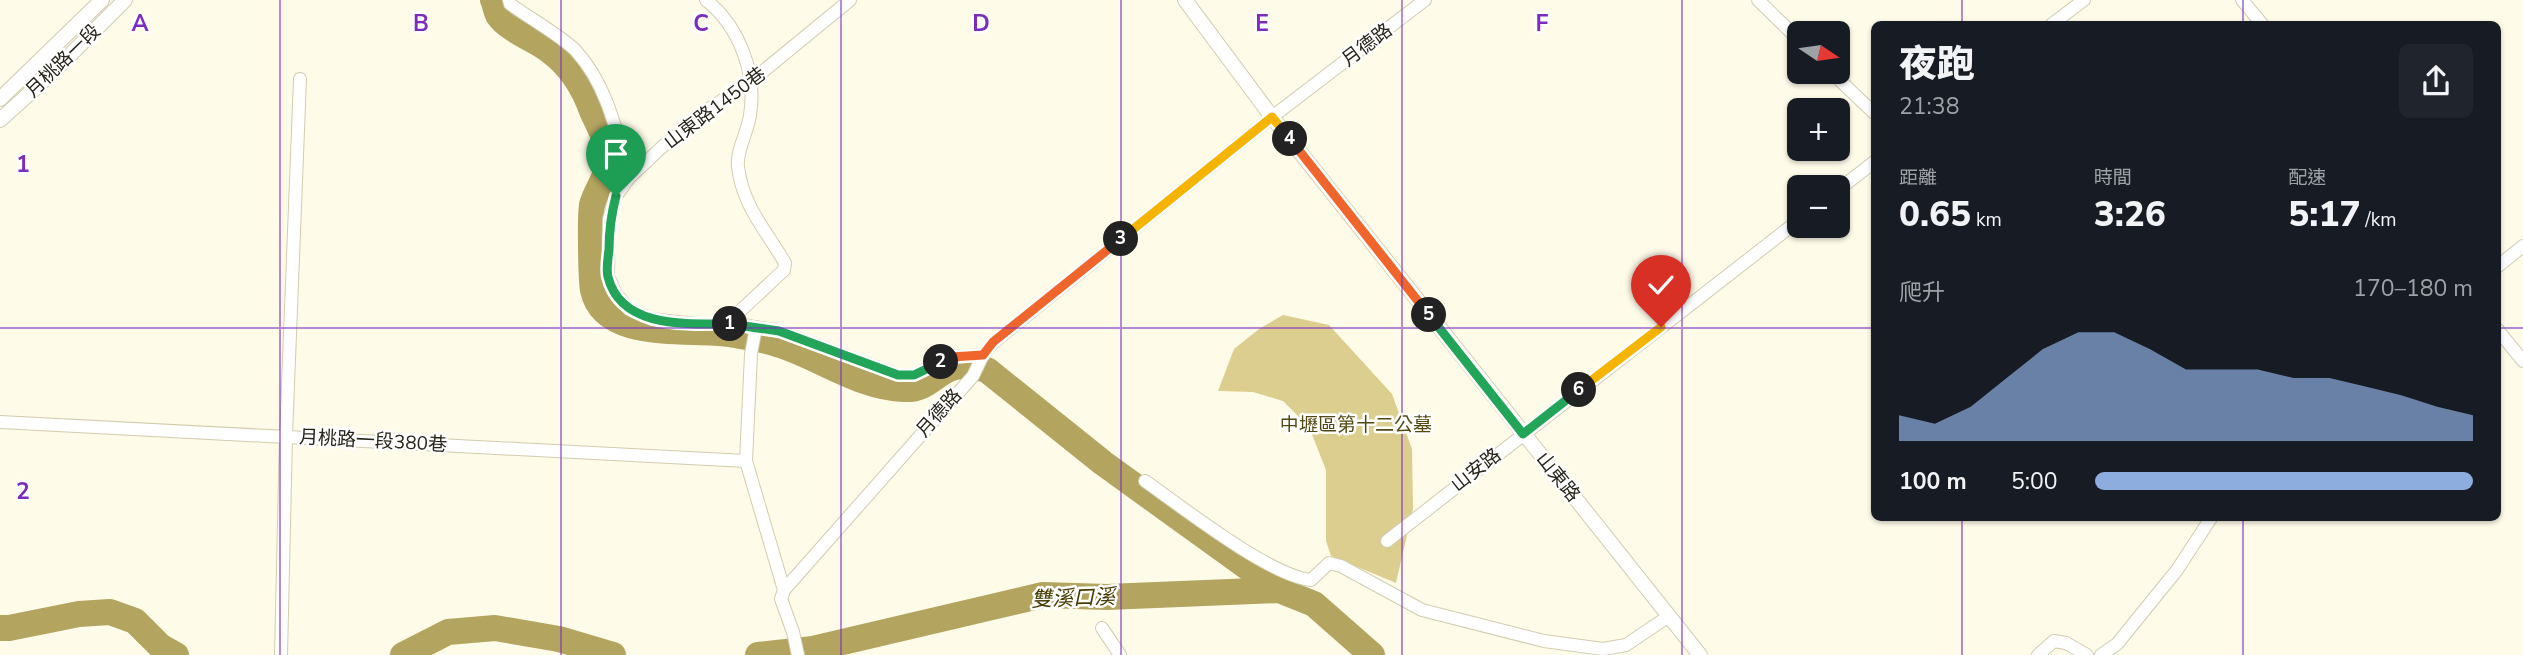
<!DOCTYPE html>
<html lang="zh-TW">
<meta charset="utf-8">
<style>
body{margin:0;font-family:"Nunito Sans","Noto Sans TC",sans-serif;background:#20242c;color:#f1f3f6;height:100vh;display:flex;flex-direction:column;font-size:26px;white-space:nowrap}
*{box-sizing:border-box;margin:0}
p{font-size:23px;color:#9ea1a6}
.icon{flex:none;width:38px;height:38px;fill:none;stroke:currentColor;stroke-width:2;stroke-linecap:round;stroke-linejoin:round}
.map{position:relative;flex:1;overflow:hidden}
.drawer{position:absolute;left:1871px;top:21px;width:630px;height:500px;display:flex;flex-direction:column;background:#171b24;border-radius:10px;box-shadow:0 2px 5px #0004}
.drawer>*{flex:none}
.needle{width:46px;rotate:103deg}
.fabs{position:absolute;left:1787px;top:21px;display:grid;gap:14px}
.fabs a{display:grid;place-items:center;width:63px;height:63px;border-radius:10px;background:#171b24;box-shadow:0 2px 5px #0004;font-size:35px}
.pin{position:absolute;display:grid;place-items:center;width:60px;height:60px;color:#fff;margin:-72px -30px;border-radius:50% 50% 50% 0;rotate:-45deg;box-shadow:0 0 7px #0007}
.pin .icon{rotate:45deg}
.km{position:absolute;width:35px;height:35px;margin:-18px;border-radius:50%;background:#222;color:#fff;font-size:19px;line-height:35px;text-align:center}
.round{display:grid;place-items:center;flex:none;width:74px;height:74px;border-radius:10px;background:#20242c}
.headline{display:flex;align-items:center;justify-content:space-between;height:119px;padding:0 28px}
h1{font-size:38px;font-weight:800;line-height:52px}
.stats{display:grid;grid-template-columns:repeat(3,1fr);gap:10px;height:119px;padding:7px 28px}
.stats div{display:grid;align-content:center}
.stats b{font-size:35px;font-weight:800}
.stats small{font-size:19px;font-weight:400}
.stats p{font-size:19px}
.chart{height:196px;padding:14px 28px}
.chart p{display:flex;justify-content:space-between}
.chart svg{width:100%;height:126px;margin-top:7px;fill:#8eaddf;opacity:.7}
ul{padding:0 28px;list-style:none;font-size:23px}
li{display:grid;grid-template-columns:112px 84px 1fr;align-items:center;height:52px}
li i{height:18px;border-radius:9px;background:#8eaddf}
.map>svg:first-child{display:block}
.green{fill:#dbce8f}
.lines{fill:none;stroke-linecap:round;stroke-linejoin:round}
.river{stroke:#b3a460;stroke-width:26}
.minor-casing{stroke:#d2ccaf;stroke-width:14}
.tertiary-casing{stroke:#d2ccaf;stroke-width:16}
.minor{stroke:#fff;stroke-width:12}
.tertiary{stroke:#fff;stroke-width:14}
.split-1-casing{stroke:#fff;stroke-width:14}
.split-2-casing{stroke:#fff;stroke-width:14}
.split-3-casing{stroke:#fff;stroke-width:14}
.split-4-casing{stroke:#fff;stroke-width:14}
.split-5-casing{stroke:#fff;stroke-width:14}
.split-6-casing{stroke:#fff;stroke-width:14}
.split-7-casing{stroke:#fff;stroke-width:14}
.split-1{stroke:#22a559;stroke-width:9}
.split-2{stroke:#22a559;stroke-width:9}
.split-3{stroke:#f0652b;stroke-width:9}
.split-4{stroke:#f5b400;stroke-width:9}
.split-5{stroke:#f0652b;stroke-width:9}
.split-6{stroke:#22a559;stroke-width:9}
.split-7{stroke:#f5b400;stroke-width:9}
.grid{fill:none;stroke:#7b2cbf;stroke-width:2;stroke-opacity:0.55}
.labels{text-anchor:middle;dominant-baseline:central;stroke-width:5;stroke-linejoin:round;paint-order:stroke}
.street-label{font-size:19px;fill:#28251a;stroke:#fff}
.park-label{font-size:19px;fill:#544913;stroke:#fff}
.water-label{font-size:21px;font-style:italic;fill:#463c01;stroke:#fff}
.grid-label{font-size:23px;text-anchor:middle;font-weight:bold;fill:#7b2cbf;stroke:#fff;stroke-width:5;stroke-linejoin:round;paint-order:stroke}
</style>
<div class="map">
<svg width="2523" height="655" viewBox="0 0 2523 655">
<rect width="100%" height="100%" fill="#fffbe9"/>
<path class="green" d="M 1283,315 L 1329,325 L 1392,394 L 1412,449 L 1413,509 L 1396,583 L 1331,556 L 1326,541 L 1326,470 L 1309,427 L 1283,401 L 1253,392 L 1218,391 L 1234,349 L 1259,329 Z"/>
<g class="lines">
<g class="river">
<path d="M 493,0 C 495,4 496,11 498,15 C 508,30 536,40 550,51 C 570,66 584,88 592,111 C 597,122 608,143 609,155 C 611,172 596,189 592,205 C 590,215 591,280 593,290 C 604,342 689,328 728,334 C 745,337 764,339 780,345 C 820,358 861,388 904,389 C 938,391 938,354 987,370 L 1103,463 L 1279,590"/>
<path d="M 0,628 L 9,628 L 79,614 L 110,612 L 135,621 L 160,646 L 176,655"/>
<path d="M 403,655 L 448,632 L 495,628 L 559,639 L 613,655"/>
<path d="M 758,655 L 813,649 L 1043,595 L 1107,597 L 1279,590 L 1314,604 L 1372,655"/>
</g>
<defs>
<g id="minor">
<path d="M 509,0 L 510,4 C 526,16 563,37 576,51 C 608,86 617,134 629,178"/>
<path d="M 706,0 C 739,26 757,73 750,115 C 748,132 736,150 738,167 C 743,207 766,230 785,263 L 784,270 L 738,313 L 737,324"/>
<path d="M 850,0 L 750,82 L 709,109 L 662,147 L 629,178 L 616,196 L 609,219 L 608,276 L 616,294 L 629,309 L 652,319 L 695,324 L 737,324 L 779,331 L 898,375 L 914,375 L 951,357 L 983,355"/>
<path d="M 1758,0 L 1799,40"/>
<path d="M 2242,0 L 2262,24"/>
<path d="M 2052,24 L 2084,0"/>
<path d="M 1831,72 L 1874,113"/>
<path d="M 1838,190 L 1874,162"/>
<path d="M 2497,267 L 2523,246"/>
<path d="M 756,327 L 751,354 L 746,461 L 784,590"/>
<path d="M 2497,329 L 2523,361"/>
<path d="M 0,422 L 746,461"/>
<path d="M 1145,481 C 1182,507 1270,576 1311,580 L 1329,563 L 1341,566 L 1422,610 L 1544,641 L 1603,649 L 1626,645 L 1669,616"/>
<path d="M 1387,541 L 1799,220"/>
<path d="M 1102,628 L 1120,655"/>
<path d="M 281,655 L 286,436 L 300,79"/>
<path d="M 798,655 L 793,632 L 781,599 L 784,590 L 973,376 L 983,355 L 994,342 L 1272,117 L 1425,0"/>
<path d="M 2038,655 L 2054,641 L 2066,643 L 2087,655"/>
<path d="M 2101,655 L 2117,644 L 2177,570 L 2211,518"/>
</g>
<g id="tertiary">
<path d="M 1185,0 L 1272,117 L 1700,655"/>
<path d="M 0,99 L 102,0"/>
<path d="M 0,120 L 51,74 L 125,0"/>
</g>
</defs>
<use href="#minor" class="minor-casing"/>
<use href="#tertiary" class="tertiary-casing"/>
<use href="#minor" class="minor"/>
<use href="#tertiary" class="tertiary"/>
</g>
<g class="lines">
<defs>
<path id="split-1" d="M 616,196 C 611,215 609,230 609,250 C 608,258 606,269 608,277 C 621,329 688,324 730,324"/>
<path id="split-2" d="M 730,324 L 779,331 L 898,375 L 914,375 L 941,362"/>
<path id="split-3" d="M 941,362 L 951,357 L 983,355 L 993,342 L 1121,239"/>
<path id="split-4" d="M 1121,239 L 1272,117 L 1290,139"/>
<path id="split-5" d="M 1290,139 L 1429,315"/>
<path id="split-6" d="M 1429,315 L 1523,434 L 1579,390"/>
<path id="split-7" d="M 1579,390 L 1661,327"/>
</defs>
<use href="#split-1" class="split-1-casing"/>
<use href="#split-2" class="split-2-casing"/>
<use href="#split-3" class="split-3-casing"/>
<use href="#split-4" class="split-4-casing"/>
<use href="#split-5" class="split-5-casing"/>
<use href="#split-6" class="split-6-casing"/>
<use href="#split-7" class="split-7-casing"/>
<use href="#split-1" class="split-1"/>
<use href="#split-2" class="split-2"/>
<use href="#split-3" class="split-3"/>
<use href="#split-4" class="split-4"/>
<use href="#split-5" class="split-5"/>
<use href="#split-6" class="split-6"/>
<use href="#split-7" class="split-7"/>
</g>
<path class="grid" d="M 280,0 L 280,655M 561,0 L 561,655M 841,0 L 841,655M 1121,0 L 1121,655M 1402,0 L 1402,655M 1682,0 L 1682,655M 1962,0 L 1962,24M 2243,0 L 2243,24M 0,328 L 1874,328M 2497,328 L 2523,328M 1962,518 L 1962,655M 2243,518 L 2243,655"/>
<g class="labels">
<g class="street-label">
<text transform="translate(1367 45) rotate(-37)">月德路</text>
<text transform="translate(63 61) rotate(-44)">月桃路一段</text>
<text transform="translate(715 108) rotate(-37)">山東路1450巷</text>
<text transform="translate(939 413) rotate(-48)">月德路</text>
<text transform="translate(373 441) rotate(3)">月桃路一段380巷</text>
<text transform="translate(1476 470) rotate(-38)">山安路</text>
<text transform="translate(1558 477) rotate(51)">山東路</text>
</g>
<g class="park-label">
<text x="1356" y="425">中壢區第十二公墓</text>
</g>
<g class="water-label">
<text transform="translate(1073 598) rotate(-2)">雙溪口溪</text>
</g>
</g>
<g class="grid-label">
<text x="140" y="31">A</text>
<text x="421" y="31">B</text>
<text x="701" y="31">C</text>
<text x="981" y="31">D</text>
<text x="1262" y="31">E</text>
<text x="1542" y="31">F</text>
<text x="23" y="172">1</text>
<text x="23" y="499">2</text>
</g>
</svg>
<div class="fabs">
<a><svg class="needle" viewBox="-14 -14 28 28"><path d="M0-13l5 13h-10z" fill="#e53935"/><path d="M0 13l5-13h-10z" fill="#9ea1a6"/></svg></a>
<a>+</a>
<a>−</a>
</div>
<div class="pin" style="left:616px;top:196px;background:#1e9e55"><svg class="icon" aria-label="arrive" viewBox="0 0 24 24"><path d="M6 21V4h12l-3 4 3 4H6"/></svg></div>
<div class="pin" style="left:1661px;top:327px;background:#d93025"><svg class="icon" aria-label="check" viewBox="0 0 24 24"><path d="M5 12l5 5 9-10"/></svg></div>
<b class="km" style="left:730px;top:324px">1</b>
<b class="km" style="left:941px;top:362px">2</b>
<b class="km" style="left:1121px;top:239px">3</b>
<b class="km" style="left:1290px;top:139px">4</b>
<b class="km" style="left:1429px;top:315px">5</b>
<b class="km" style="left:1579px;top:390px">6</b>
<section class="drawer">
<div class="headline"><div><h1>夜跑</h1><p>21:38</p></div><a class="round"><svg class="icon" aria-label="share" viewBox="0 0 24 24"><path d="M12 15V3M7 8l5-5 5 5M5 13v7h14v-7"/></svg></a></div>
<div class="stats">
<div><p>距離</p><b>0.65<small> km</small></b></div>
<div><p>時間</p><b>3:26</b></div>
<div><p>配速</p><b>5:17<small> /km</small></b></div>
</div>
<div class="chart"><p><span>爬升</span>170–180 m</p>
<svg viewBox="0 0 160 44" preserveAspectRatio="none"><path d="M0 44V35L10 38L20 32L30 22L40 12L50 6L60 6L70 12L80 19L90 19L100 19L110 22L120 22L130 25L140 28L150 32L160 35V44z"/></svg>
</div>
<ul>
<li><b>100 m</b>5:00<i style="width:100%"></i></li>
</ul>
</section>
</div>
